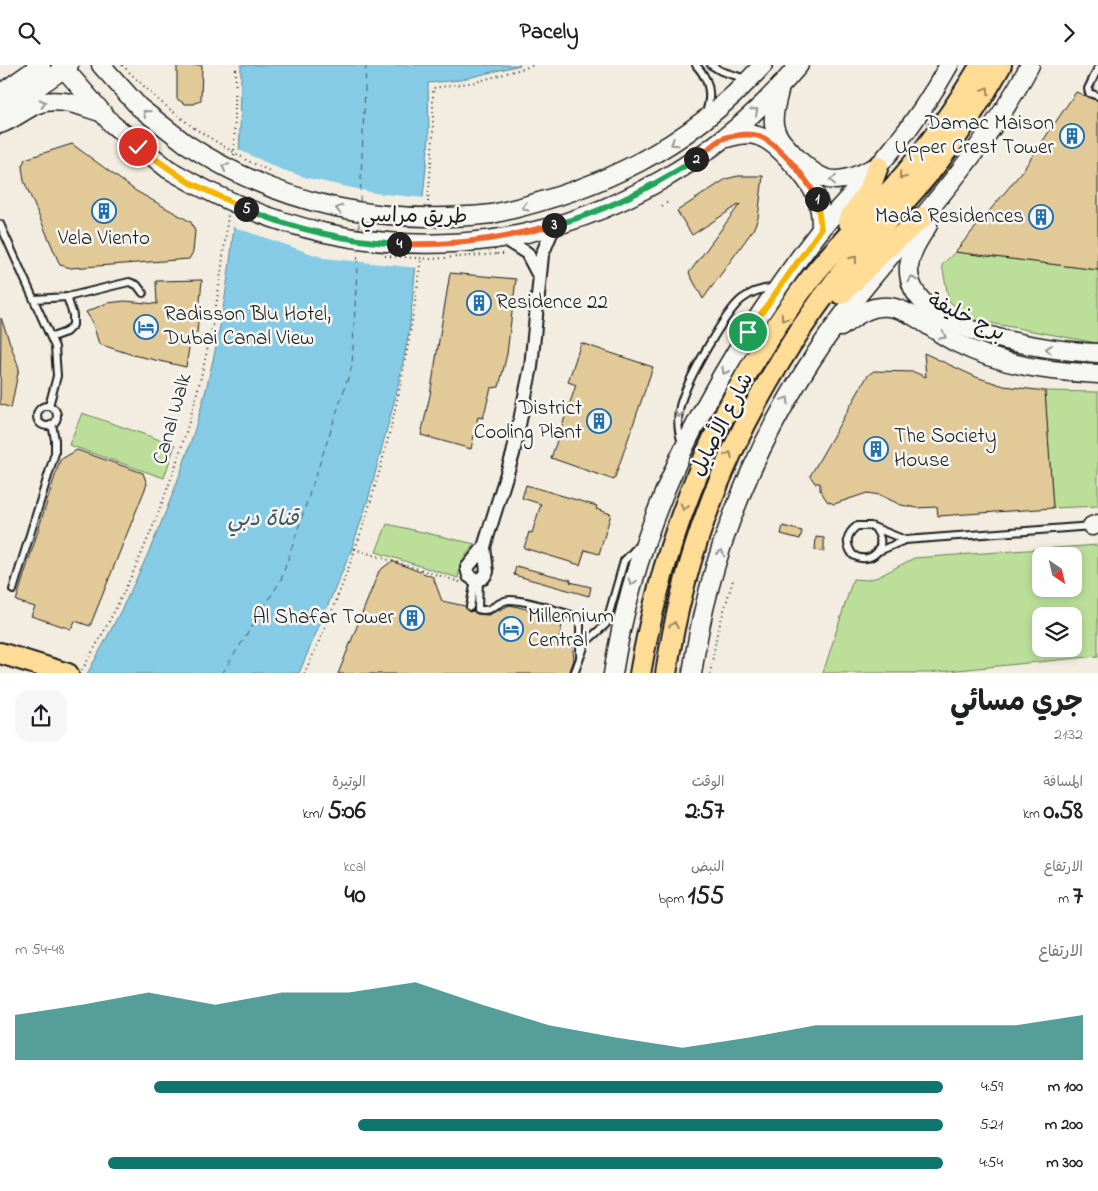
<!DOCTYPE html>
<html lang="ar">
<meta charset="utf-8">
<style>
body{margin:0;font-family:"Indie Flower","Playpen Sans Arabic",sans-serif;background:#f6f6f6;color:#202124;direction:rtl;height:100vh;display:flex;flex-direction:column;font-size:19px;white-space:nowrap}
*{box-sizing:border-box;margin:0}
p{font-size:16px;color:#757577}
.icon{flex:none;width:28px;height:28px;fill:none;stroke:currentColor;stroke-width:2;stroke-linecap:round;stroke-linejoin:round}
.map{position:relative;height:608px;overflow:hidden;direction:ltr}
.panel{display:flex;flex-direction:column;background:#fff;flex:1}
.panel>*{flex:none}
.needle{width:32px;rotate:146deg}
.controls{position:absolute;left:1032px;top:482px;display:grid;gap:10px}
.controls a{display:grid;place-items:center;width:50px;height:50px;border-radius:10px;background:#fff;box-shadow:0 2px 8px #0003;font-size:25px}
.pin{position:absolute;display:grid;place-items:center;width:42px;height:42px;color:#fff;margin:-21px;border:2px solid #fff;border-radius:50%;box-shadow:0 1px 5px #0007}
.km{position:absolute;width:25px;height:25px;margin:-12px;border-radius:50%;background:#222;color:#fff;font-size:14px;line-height:25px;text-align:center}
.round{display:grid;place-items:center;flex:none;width:52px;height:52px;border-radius:15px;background:#f6f6f6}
.summary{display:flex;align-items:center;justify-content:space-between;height:85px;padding:0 15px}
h1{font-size:28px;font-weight:700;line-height:38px}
.metrics{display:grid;grid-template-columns:repeat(3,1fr);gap:8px;height:85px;padding:5px 15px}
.metrics div{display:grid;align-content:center}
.metrics b{font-size:25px;font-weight:700}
.metrics small{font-size:14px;font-weight:400}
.metrics p{font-size:14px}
.chart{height:140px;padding:10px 15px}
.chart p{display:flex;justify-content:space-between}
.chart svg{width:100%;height:90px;margin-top:5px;fill:#0f766e;opacity:.7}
ul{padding:0 15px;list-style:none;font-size:16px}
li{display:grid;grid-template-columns:80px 60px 1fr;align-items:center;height:38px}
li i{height:12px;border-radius:6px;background:#0f766e}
header{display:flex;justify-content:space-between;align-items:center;height:65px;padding:0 15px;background:#fff;font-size:22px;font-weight:700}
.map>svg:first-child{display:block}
.green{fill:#bbdf99;stroke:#6c7e5a;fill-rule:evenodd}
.water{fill:#85cbe6;stroke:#5b8595}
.pier{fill:#f2ede0}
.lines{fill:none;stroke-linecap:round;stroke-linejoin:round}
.ferry{stroke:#415963;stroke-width:1;stroke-dasharray:6 5;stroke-linecap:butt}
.building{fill:#e1c998;stroke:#1c1c1c}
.lane-casing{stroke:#1c1c1c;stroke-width:10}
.street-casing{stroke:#1c1c1c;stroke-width:16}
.secondary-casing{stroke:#1c1c1c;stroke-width:21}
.primary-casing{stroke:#1c1c1c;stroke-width:24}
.path{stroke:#1c1c1c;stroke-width:2;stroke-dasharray:1 4;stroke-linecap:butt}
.lane{stroke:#f6f6f2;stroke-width:6}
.street{stroke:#f6f6f2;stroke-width:12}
.secondary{stroke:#f6f6f2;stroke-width:18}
.primary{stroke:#ffdd96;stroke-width:20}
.secondary-bridge-casing{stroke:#1c1c1c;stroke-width:21;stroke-linecap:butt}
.path-bridge{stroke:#1c1c1c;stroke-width:2;stroke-dasharray:1 4;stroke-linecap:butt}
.secondary-bridge{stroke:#f6f6f2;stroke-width:18}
.oneway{stroke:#99865f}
.oneway2{stroke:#949492}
.split-1-casing{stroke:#fff;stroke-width:10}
.split-2-casing{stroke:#fff;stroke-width:10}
.split-3-casing{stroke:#fff;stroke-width:10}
.split-4-casing{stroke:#fff;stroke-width:10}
.split-5-casing{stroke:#fff;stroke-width:10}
.split-6-casing{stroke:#fff;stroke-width:10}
.split-1{stroke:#f5b400;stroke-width:6}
.split-2{stroke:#f0652b;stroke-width:6}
.split-3{stroke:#22a559;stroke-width:6}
.split-4{stroke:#f0652b;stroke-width:6}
.split-5{stroke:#22a559;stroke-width:6}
.split-6{stroke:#f5b400;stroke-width:6}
.labels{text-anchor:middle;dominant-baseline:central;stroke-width:5;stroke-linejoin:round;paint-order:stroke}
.poi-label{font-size:21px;fill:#1c1c1c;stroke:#f6f6f2;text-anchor:end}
.street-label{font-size:21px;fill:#1c1c1c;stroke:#f6f6f2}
.water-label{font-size:22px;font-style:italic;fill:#415963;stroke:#f6f6f2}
</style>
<header><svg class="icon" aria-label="forward" viewBox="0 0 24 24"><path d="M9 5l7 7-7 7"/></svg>Pacely<svg class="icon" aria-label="search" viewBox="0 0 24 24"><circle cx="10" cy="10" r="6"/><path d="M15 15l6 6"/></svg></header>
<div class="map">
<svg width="1098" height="609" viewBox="0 0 1098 609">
<rect width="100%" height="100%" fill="#f2ede0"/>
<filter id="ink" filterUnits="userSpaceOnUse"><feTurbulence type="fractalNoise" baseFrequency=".02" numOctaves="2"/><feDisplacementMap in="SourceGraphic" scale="10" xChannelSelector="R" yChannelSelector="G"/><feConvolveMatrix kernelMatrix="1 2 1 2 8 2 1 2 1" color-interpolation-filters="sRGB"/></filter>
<g filter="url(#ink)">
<g class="green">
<path d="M 955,187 L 1098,205 L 1098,276 L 1097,278 L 969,254 L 949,236 L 942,200 Z"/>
<path d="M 1045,326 L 1098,327 L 1098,441 L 1053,443 Z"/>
<path d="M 82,348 L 175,380 L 164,413 L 69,380 Z"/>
<path d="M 387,459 L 475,479 L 461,496 L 458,513 L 376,487 Z"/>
<path d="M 1098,480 L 1098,591 L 928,608 L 823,608 L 853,514 L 867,515 L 878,512 L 914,493 ZM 1074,491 L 1074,524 L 1041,524 L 1041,491 ZM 1074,551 L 1074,584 L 1041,584 L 1041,551 Z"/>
</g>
<path class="water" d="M 241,0 L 520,0 L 460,15 L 428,18 L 429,73 L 409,267 L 398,322 L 368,435 L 351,486 L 299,608 L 87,609 C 140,515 185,414 210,308 C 234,208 241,103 241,0 Z"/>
<path class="pier" d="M 237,84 L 280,104 L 311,114 L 375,128 L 424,133 L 418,203 L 324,193 L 231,161 Z"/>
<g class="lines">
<g class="ferry">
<path d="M 360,137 L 366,0"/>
<path d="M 359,164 L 359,156"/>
<path d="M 222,609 L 281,515 L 352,301 L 358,183"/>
</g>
</g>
<g class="building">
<path d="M 177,0 L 202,0 L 201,35 L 194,39 L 185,39 L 177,34 Z"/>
<path d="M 1076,27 L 1098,36 L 1098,205 L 955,187 L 1021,108 Z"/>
<path d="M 72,79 L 136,126 L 191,157 L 195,166 L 193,187 L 189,194 L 71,203 L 60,200 L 24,116 L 22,101 L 25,94 Z"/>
<path d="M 738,111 L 763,111 L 758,153 L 753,165 L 703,234 L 689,208 L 740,139 L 692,170 L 677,146 L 726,114 Z"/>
<path d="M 450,208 L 516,214 L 507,289 L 499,322 L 491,323 L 483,353 L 478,352 L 471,384 L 421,370 L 430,330 Z"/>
<path d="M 202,215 L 197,268 L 191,270 L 186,302 L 133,290 L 99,279 L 92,256 L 86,247 L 107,238 L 125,236 L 157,239 L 156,216 Z"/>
<path d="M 1,253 L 19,303 L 11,343 L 0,339 Z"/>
<path d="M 581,278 L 653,302 L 614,415 L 551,393 L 576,320 L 568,317 Z"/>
<path d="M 924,288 L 976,312 L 1004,321 L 1045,326 L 1053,443 L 938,451 L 937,442 L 917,443 L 901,440 L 880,430 L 867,428 L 834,439 L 827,436 L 820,425 L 820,418 L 815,418 L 810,411 L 868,310 L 874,306 L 914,307 L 926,312 Z"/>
<path d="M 77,385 L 143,408 L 147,419 L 90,561 L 75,556 L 71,564 L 31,551 L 35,542 L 16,536 L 60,395 Z"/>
<path d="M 526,420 L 597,441 L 596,444 L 611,449 L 599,489 L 585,485 L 580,500 L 524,483 L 529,467 L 532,468 L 541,439 L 522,433 Z"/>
<path d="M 783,461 L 802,466 L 800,474 L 781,469 Z"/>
<path d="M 816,472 L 824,473 L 824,486 L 815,485 Z"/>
<path d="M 392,496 L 433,512 L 442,536 L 465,541 L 469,547 L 473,546 L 477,549 L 488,550 L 510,540 L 563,553 L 559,577 L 572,578 L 574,594 L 569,609 L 338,609 L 379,506 Z"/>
<path d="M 516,501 L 571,515 L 570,517 L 591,522 L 589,531 L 514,510 Z"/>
</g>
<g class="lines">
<defs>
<g id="lane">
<path d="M 696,0 C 708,13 713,29 706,47"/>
<path d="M 711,0 L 721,6 L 746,14"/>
<path d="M 1098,3 L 1088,24 L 1089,28 L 1098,31"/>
<path d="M 0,159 L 55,282 L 57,311 L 49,341"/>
<path d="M 34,234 L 67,232 L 129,217 L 137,220 L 143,228"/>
<path d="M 52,272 L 66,267 L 73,260 L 73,250 L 67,232"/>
<circle cx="47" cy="351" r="10"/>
<path d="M 682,378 C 678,366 677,353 680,341 C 685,319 725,247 742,234 C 751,227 763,223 774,223"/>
<path d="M 876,465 C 889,482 871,501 853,490 C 845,479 846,469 857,461 L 871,461 L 905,475"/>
<path d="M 879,486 L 905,475 L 1092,461"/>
<path d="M 13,525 L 55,388 L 55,375 L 52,359"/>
<path d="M 470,542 L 475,515"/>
<path d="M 478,544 C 492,549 497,535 510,535 C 529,535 556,546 575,551 L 580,559 L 580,590"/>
<path d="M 478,544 L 479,515"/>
<path d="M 574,609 L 586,577 L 606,559 L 624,496 L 639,480"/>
</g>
<g id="street">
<path d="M 503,173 L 527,188 L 538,209"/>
<path d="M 484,482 L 487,507 L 483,513 L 475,515 L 469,511 L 467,503 L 484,482 L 513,389 L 531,302 L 542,190 L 551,168 L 559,159"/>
</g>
<g id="secondary">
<path d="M 61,0 L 112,59 L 168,104"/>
<path d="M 101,0 L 139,42 L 185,78"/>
<path d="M 780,21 C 778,33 772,47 774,60 C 776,72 785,80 793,89 C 820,117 835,123 871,104"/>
<path d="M 0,29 L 41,0"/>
<path d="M 0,48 L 69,0"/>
<path d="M 0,59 C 12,55 23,46 35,40 C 56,31 78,40 100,47"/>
<path d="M 723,74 C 735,71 746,67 758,71 C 776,76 811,116 817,134 C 821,144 821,154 821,165"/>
<path d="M 492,149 C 600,125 687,84 763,0"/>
<path d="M 928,160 C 920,173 911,185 909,201 C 904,269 1052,286 1098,288"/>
<path d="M 495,174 C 613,156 723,91 799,0"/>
<path d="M 841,262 C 855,251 870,240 889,242 C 913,245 935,268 957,278 C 1002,301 1048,306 1098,309"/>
<path d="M 1092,461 L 1098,459"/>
<path d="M 613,609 C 638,445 719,296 819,167 C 842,137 871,112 894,82 C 915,56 933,29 949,0"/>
<path d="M 692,609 C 711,470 772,339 859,229 C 919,154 985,86 1030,0"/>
</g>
<g id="primary">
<path d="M 848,156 L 870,123 L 878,101"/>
<path d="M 841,229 L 885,184 L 923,152"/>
<path d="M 0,588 L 68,609"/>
<path d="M 640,609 C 664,467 722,327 811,213 C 840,176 875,144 905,109 C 933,75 958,38 981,0"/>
<path d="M 666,609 C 688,459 750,325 843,206 C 871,172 902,141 930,107 C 957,74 980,37 1001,0"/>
</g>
</defs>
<use href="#lane" class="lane-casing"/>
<use href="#street" class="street-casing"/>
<use href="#secondary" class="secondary-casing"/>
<use href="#primary" class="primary-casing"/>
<g class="path">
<path d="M 122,0 L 157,34 L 194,63"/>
<path d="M 234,90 L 236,0"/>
<path d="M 428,137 L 433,73 L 433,23 L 476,17 L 535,0"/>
<path d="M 662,141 L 668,137"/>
<path d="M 497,189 L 507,189"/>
<path d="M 354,484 L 460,517"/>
<path d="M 82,605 C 141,505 184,395 208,281 C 218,238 223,194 228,150"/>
<path d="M 304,609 C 367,477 404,336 421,192"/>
<path d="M 710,609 L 717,569 L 733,515"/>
</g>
<use href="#lane" class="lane"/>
<use href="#street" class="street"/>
<use href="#secondary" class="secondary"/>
<use href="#primary" class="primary"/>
<defs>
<g id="secondary-bridge">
<path d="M 185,78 C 279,140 380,161 492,149"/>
<path d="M 168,104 C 271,165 375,190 495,174"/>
</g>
</defs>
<use href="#secondary-bridge" class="secondary-bridge-casing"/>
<g class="path-bridge">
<path d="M 194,63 L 248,96 L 272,107"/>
<path d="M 385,191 L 431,194 L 497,189"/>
</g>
<use href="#secondary-bridge" class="secondary-bridge"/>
</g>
<defs><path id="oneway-chevron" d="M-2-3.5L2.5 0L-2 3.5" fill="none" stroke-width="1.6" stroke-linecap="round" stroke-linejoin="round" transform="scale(1.25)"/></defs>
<g class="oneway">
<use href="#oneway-chevron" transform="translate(986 25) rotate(-59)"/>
<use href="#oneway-chevron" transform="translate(902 111) rotate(131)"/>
<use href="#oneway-chevron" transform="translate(854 194) rotate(-51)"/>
<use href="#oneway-chevron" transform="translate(784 253) rotate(124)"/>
<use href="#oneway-chevron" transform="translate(729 390) rotate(-64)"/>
<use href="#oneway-chevron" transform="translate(684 442) rotate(110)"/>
<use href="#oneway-chevron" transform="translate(674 560) rotate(-79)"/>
</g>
<g class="oneway2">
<use href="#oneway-chevron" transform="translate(43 38) rotate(-14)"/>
<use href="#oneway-chevron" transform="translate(755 46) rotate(-42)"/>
<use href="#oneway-chevron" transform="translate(146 48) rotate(-139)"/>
<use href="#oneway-chevron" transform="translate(674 78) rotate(147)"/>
<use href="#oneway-chevron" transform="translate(225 102) rotate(-152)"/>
<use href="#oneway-chevron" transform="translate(833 115) rotate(-174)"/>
<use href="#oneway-chevron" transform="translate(525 142) rotate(166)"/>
<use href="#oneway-chevron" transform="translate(339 144) rotate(-168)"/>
<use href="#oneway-chevron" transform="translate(912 214) rotate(-104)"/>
<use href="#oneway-chevron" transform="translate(943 271) rotate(28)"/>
<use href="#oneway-chevron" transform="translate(1049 284) rotate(-173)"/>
<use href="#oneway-chevron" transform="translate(725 306) rotate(120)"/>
<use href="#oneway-chevron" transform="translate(786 335) rotate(-59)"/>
<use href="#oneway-chevron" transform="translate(679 349) rotate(96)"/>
<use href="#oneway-chevron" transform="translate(721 488) rotate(-73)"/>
<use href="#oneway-chevron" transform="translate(632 517) rotate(106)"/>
</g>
</g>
<g class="lines" filter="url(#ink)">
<defs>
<path id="split-1" d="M 748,267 L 821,164 L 817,134"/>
<path id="split-2" d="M 696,94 C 705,88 714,77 724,73 C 735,70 749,68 759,71 C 778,78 809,116 817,134"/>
<path id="split-3" d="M 554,160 C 605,147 652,122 696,94"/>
<path id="split-4" d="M 399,179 C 452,181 503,174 554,160"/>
<path id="split-5" d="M 246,144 C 295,165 347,176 399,179"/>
<path id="split-6" d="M 138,82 L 187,116 L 246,144"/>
</defs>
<use href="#split-1" class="split-1-casing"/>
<use href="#split-2" class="split-2-casing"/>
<use href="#split-3" class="split-3-casing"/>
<use href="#split-4" class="split-4-casing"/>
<use href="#split-5" class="split-5-casing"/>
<use href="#split-6" class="split-6-casing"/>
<use href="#split-1" class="split-1"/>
<use href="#split-2" class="split-2"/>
<use href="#split-3" class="split-3"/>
<use href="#split-4" class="split-4"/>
<use href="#split-5" class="split-5"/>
<use href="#split-6" class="split-6"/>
</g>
<defs>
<symbol id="building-ring" viewBox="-11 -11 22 22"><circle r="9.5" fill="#f6f6f2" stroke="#1f6fb2" stroke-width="1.5"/><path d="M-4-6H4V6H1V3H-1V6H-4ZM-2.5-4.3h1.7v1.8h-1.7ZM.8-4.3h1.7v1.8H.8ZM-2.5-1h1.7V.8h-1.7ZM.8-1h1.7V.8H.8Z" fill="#1f6fb2"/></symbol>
<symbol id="hotel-ring" viewBox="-11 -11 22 22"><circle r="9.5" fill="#f6f6f2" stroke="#1f6fb2" stroke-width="1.5"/><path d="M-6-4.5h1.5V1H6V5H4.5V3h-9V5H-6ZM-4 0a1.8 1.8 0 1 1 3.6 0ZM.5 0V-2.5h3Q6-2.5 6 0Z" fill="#1f6fb2"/></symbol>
</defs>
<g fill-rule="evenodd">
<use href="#building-ring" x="1058" y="57" width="28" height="28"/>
<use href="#building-ring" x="90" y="132" width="28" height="28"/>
<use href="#building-ring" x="1027" y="138" width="28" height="28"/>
<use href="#building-ring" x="465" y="224" width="28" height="28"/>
<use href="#hotel-ring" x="132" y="248" width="28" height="28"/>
<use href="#building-ring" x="585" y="342" width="28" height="28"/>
<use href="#building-ring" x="862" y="370" width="28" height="28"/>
<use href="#building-ring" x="398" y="539" width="28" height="28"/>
<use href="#hotel-ring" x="497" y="550" width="28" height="28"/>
</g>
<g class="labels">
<g class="poi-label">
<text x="1054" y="59">Damac Maison<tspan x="1054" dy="24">Upper Crest Tower</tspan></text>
<text x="1024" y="152">Mada Residences</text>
<text x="104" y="174" text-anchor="middle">Vela Viento</text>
<text x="496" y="238" text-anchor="start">Residence 22</text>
<text x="164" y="250" text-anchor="start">Radisson Blu Hotel,<tspan x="164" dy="24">Dubai Canal View</tspan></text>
<text x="582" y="344">District<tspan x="582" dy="24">Cooling Plant</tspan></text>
<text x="894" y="372" text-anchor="start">The Society<tspan x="894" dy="24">House</tspan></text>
<text x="528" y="552" text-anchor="start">Millennium<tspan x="528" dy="24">Central</tspan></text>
<text x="394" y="553">Al Shafar Tower</text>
</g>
<g class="street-label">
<text transform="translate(414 152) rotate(1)">طريق مراسي</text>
<text transform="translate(966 253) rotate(26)">برج خليفة</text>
<text transform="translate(173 354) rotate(-74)">Canal Walk</text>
<text transform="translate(723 360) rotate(-63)">شارع الأصايل</text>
</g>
<g class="water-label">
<text x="263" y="455">قناة دبي</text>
</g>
</g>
</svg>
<div class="controls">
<a><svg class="needle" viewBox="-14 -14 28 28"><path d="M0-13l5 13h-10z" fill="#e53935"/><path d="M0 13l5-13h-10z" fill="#757577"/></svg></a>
<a><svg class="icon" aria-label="layers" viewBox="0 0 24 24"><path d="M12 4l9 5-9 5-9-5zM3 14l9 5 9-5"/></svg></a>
</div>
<div class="pin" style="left:748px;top:267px;background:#1e9e55"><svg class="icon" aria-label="arrive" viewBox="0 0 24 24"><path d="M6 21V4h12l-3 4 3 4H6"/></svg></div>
<div class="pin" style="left:138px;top:82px;background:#d93025"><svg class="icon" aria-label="check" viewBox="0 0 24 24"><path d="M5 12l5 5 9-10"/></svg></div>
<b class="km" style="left:817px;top:134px">1</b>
<b class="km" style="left:696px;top:94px">2</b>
<b class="km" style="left:554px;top:160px">3</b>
<b class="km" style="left:399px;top:179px">4</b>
<b class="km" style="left:246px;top:144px">5</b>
</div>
<section class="panel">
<div class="summary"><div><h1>جري مسائي</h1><p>21:32</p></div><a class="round"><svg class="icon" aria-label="share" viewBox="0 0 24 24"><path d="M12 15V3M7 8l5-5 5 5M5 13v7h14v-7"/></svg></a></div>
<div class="metrics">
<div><p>المسافة</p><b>0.58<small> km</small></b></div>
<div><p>الوقت</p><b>2:57</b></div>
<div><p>الوتيرة</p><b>5:06<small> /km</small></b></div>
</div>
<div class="metrics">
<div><p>الارتفاع</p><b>7<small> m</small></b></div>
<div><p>النبض</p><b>155<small> bpm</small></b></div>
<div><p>kcal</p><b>40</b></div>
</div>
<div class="chart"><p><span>الارتفاع</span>48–54 m</p>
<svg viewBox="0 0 160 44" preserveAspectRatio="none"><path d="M0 44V22L10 17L20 11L30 17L40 11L50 11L60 6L70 17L80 27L90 33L100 38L110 33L120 27L130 27L140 27L150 27L160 22V44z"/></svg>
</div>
<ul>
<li><b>100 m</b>4:59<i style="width:85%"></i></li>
<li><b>200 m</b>5:21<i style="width:63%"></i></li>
<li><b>300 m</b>4:54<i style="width:90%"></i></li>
</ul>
</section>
